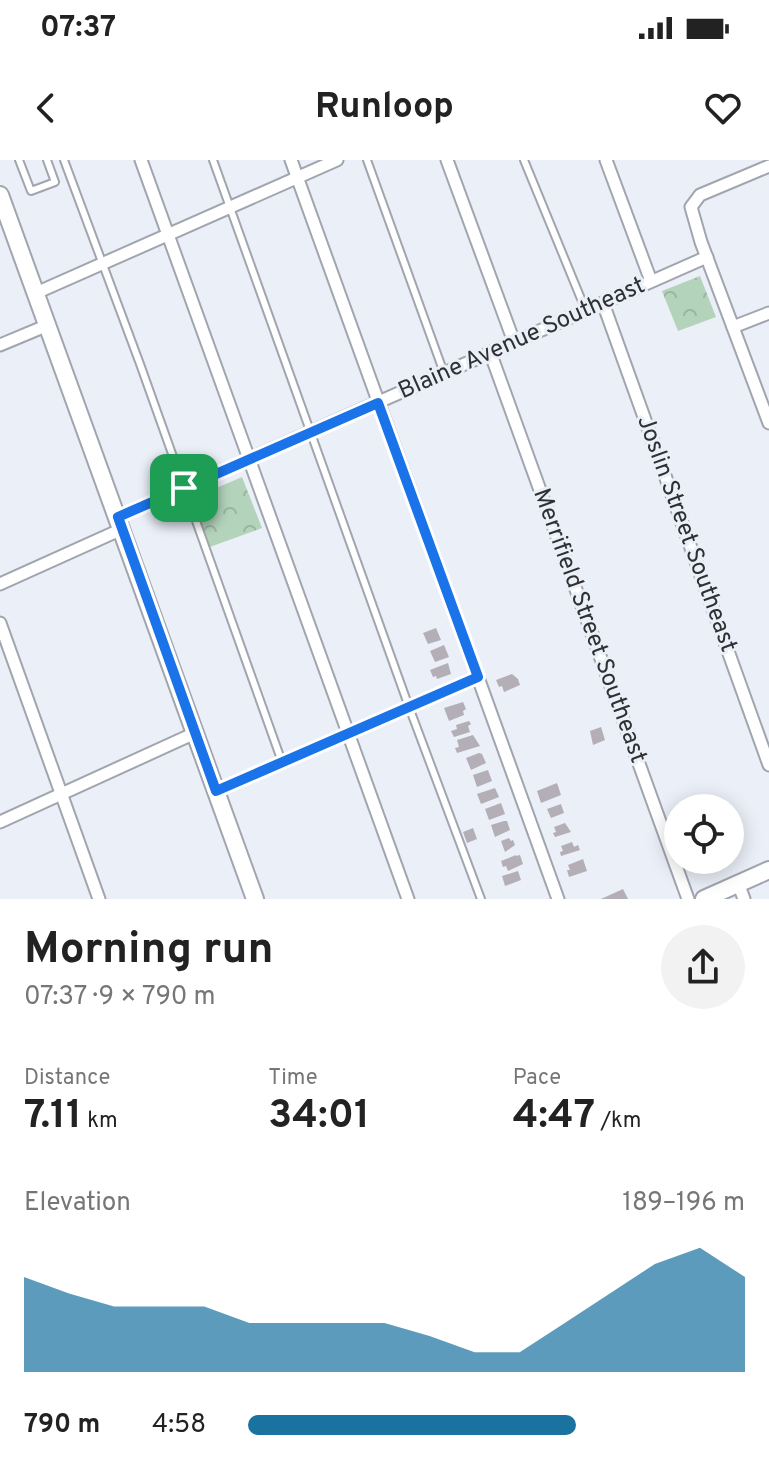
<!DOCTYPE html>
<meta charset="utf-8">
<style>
body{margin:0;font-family:Overpass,sans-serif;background:#f2f2f2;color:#222;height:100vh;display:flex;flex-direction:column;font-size:30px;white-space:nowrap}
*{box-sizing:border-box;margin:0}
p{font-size:26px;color:#767676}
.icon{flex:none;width:44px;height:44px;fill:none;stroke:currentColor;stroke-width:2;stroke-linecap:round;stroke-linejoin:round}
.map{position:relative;height:739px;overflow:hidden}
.sheet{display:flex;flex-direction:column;background:#fff;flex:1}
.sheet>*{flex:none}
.tools{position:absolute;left:664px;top:634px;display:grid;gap:16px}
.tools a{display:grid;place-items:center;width:80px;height:80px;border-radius:50%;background:#fff;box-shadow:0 4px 20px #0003;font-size:40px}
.pin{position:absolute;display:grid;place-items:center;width:68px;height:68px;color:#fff;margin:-34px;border-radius:16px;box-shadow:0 4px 12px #0006}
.round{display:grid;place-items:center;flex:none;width:84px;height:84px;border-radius:42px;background:#f2f2f2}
.summary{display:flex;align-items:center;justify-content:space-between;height:136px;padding:0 24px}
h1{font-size:44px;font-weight:700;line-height:60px}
.stats{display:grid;grid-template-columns:repeat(3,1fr);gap:12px;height:136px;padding:8px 24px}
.stats div{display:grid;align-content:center}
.stats b{font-size:40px;font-weight:700}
.stats small{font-size:22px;font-weight:400}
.stats p{font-size:22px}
.chart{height:224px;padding:16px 24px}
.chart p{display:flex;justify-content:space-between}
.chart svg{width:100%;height:144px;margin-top:8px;fill:#1a72a1;opacity:.7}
ul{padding:0 24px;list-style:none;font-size:26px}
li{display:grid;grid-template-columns:128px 96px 1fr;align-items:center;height:60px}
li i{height:20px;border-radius:10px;background:#1a72a1}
.status{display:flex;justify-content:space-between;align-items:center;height:56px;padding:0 40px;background:#fff;direction:ltr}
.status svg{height:22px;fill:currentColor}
header{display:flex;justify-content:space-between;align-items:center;height:104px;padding:0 24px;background:#fff;font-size:36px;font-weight:700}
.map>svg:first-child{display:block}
.park{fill:url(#park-crowns)}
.building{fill:#b4aeb7}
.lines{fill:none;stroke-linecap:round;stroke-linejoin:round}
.service-casing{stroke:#a0a5ae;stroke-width:10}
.minor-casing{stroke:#a0a5ae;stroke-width:15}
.secondary-casing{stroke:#a0a5ae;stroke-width:20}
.service{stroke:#fff;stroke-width:6}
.minor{stroke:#fff;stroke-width:11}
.secondary{stroke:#fff;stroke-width:16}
.route-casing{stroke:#fff;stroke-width:16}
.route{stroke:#1a73e8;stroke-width:10}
.labels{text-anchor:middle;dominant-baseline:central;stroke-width:6;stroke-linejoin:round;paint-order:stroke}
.street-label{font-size:24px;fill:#2e3033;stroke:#eaeff8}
</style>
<div class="status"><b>07:37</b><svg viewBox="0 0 49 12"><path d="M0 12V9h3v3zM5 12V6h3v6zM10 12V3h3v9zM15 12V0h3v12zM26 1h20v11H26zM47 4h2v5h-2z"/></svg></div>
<header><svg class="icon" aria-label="back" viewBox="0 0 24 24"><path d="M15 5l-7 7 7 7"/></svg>Runloop<svg class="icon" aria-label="heart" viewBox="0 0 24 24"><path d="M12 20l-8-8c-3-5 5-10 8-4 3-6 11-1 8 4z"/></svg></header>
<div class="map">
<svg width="769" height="739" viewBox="0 0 769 739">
<defs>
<pattern id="park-crowns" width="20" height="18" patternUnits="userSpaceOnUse" patternTransform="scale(2)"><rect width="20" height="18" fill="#b3d3ba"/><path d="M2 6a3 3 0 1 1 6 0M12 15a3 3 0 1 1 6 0" fill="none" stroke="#9ab5a0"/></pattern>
</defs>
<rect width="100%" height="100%" fill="#eaeff8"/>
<g class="park">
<path d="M 700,116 L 716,157 L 678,171 L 662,131 Z"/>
<path d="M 242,317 L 262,368 L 207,388 L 191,339 Z"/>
</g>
<g class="building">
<path d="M 436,468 L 441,480 L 428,484 L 423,473 Z"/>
<path d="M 444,485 L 449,497 L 435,502 L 430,491 Z"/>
<path d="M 448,503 L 451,514 L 437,519 L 436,516 L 433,517 L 430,510 Z"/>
<path d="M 512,514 L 518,519 L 520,525 L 504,532 L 502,526 L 499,527 L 496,520 Z"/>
<path d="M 463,542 L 466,549 L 463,551 L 464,555 L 449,561 L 444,548 Z"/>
<path d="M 469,561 L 471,564 L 468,566 L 470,572 L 454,577 L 451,571 L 457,569 L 456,565 Z"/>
<path d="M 601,567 L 605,580 L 593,585 L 590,571 Z"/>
<path d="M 473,575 L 480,586 L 457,593 L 455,588 L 459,587 L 457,580 Z"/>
<path d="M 479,593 L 482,594 L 486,603 L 471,610 L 466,598 Z"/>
<path d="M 488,610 L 492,621 L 477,627 L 473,615 Z"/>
<path d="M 557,623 L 561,635 L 541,643 L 537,631 Z"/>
<path d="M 495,628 L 499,637 L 481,644 L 477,634 Z"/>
<path d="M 501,643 L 505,654 L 489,660 L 485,649 Z"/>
<path d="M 561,644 L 564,653 L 551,658 L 547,649 Z"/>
<path d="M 504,661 L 507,661 L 510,670 L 495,677 L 491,665 Z"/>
<path d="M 565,663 L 571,672 L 555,677 L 553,673 L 556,672 L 554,667 Z"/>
<path d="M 473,668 L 477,679 L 467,683 L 463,672 Z"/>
<path d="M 509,678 L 511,681 L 513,680 L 515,685 L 505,692 L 501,681 Z"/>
<path d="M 572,682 L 574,687 L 578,685 L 580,690 L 561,696 L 560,692 L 563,691 L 561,686 Z"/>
<path d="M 516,695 L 516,696 L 520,695 L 523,704 L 508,711 L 506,706 L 503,707 L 501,701 Z"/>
<path d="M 583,699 L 587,711 L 569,717 L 567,710 L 570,710 L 568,705 Z"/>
<path d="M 518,711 L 521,720 L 505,726 L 502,716 Z"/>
<path d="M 623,729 L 628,739 L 601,739 Z"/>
</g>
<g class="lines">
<defs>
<g id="service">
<path d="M 19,0 L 31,31 L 55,22 L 47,0"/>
<path d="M 64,0 L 140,204 L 282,602"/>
<path d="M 213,0 L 409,547 L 481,739"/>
<path d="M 367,0 L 444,213"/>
<path d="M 524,0 L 586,151"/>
</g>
<g id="minor">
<path d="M 141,0 L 408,739"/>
<path d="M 291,0 L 558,739"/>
<path d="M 447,0 L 514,182"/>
<path d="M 606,0 L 651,121"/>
<path d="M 769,6 L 700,35 L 691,47 L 701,82 L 769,263"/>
<path d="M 36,133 L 337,0"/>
<path d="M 603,143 L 769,605"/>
<path d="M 733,167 L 769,153"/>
<path d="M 0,185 L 48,165"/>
<path d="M 490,192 L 688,739"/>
<path d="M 118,357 L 707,97"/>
<path d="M 0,424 L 122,369"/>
<path d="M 0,463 L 99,739"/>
<path d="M 216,631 L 478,517"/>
<path d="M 0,662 L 195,573"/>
<path d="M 738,723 L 744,739"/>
</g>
<g id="secondary">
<path d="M 0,35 L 255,739"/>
<path d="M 704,739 L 769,710"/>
</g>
</defs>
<use href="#service" class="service-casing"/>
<use href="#minor" class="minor-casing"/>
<use href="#secondary" class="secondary-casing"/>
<use href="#service" class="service"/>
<use href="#minor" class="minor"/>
<use href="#secondary" class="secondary"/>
</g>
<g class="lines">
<defs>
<path id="route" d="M 378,243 L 478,517 L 216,631 L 118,357 Z"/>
</defs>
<use href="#route" class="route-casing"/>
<use href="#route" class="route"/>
</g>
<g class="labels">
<g class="street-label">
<text transform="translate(522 179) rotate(-24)">Blaine Avenue Southeast</text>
<text transform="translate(686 374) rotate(70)">Joslin Street Southeast</text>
<text transform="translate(589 466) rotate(70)">Merrifield Street Southeast</text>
</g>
</g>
</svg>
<div class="tools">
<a><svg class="icon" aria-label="locate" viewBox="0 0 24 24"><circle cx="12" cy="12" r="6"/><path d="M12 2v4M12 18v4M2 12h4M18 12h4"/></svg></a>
</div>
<div class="pin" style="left:184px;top:328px;background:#1e9e55"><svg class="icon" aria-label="arrive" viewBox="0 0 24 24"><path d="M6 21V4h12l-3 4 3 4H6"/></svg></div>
</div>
<section class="sheet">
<div class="summary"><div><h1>Morning run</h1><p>07:37 · 9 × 790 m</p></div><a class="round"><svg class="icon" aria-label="share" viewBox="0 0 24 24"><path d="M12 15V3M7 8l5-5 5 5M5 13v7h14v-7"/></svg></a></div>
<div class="stats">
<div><p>Distance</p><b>7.11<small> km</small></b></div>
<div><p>Time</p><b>34:01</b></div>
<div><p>Pace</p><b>4:47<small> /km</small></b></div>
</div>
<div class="chart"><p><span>Elevation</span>189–196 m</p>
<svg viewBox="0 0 160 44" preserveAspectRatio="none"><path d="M0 44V15L10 20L20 24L30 24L40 24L50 29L60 29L70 29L80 29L90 33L100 38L110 38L120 29L130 20L140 11L150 6L160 15V44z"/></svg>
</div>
<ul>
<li><b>790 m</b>4:58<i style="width:66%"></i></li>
</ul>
</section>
